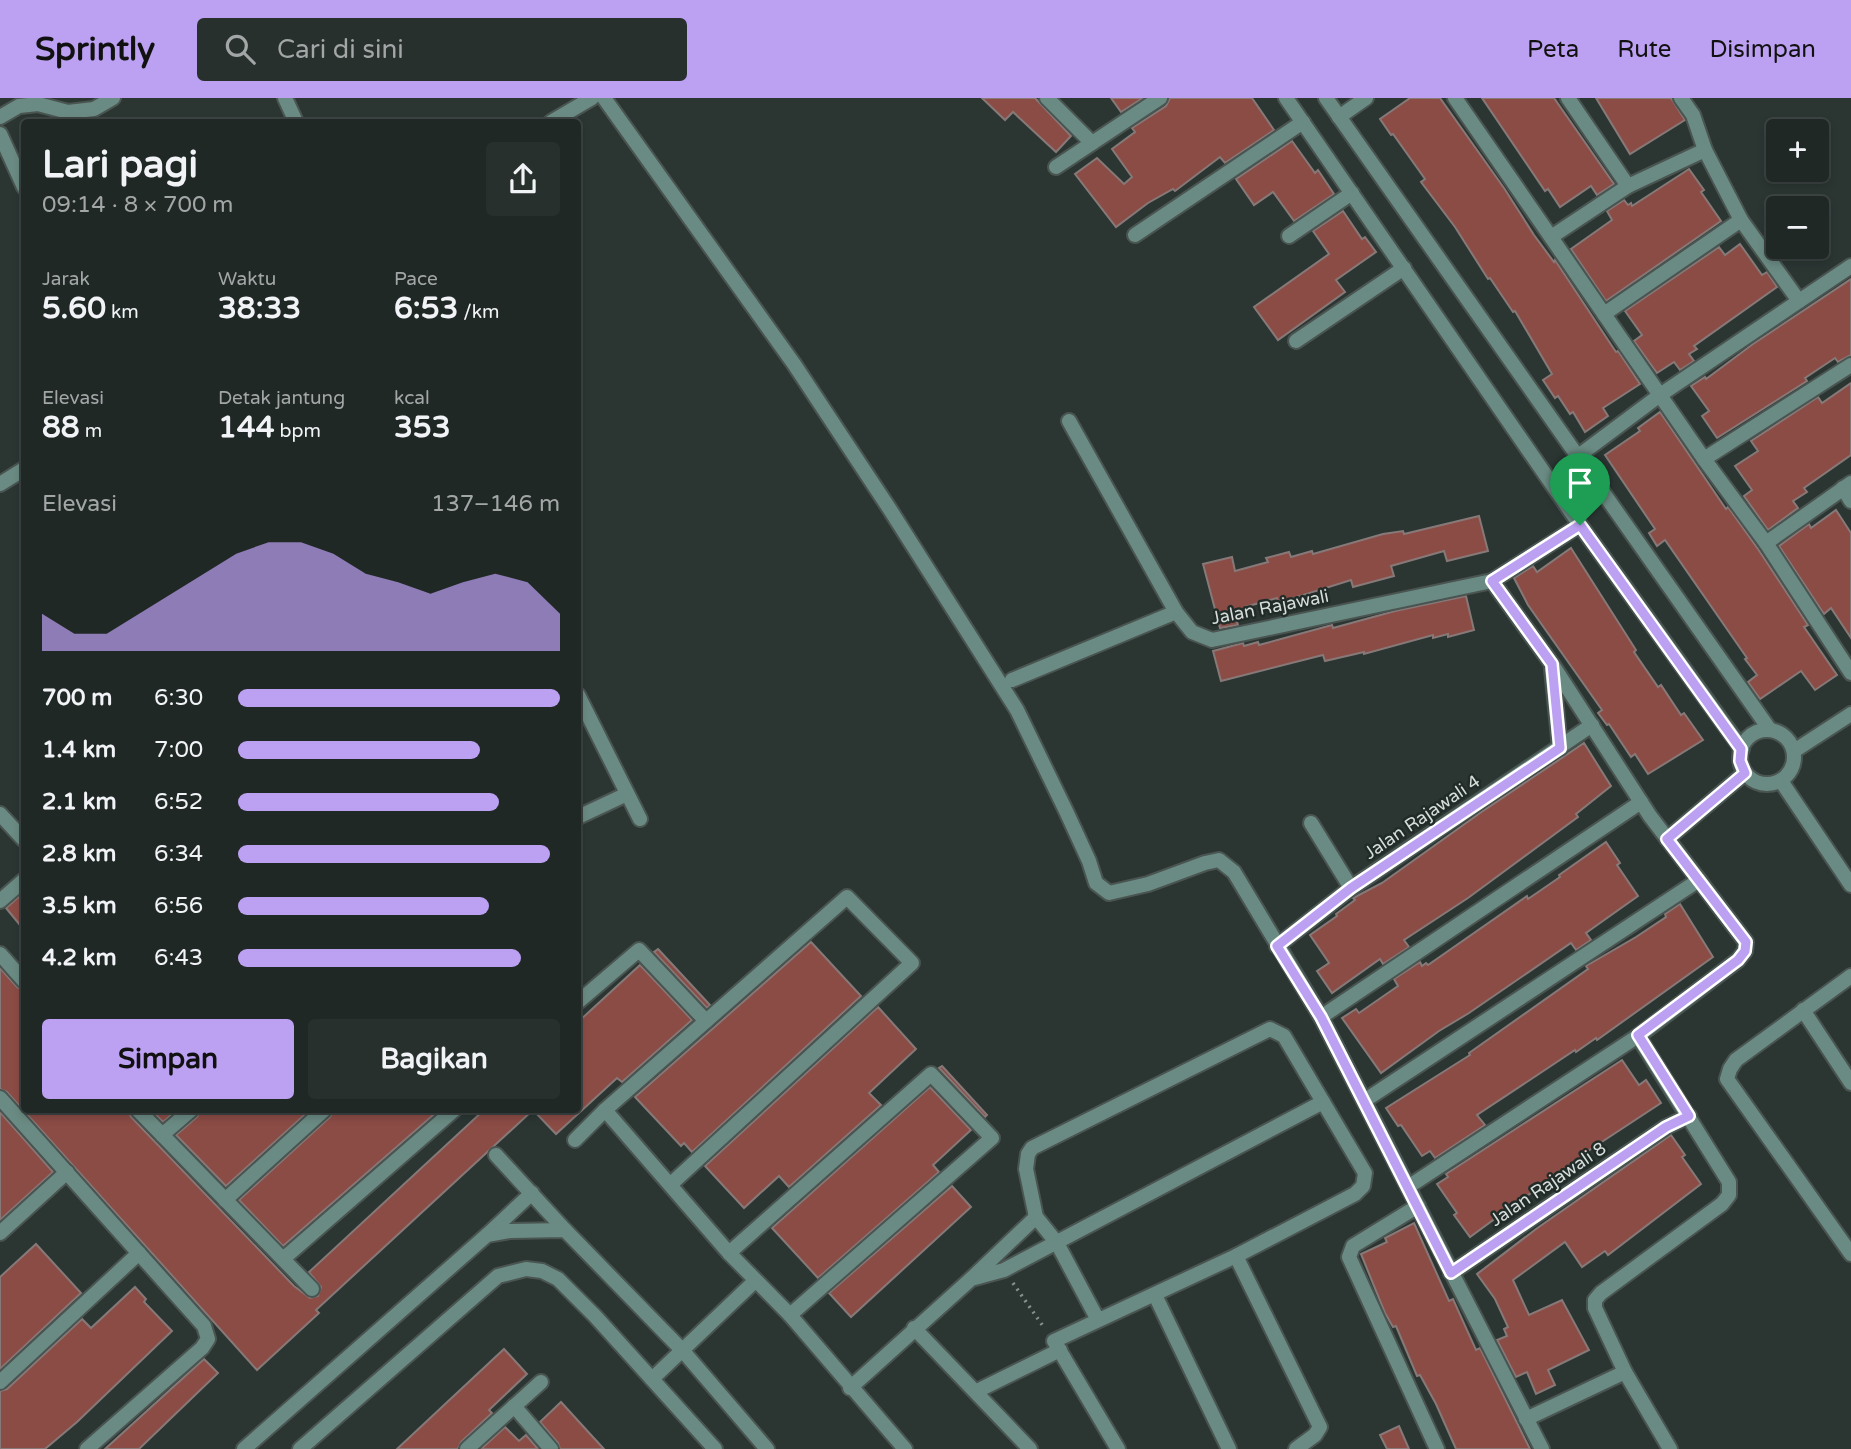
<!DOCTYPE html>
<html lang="id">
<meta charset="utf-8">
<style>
body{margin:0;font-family:"Varela Round",sans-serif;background:#28302e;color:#f1f3f6;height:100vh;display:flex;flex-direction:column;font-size:26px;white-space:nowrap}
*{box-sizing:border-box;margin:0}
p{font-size:23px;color:#a2a6a7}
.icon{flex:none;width:38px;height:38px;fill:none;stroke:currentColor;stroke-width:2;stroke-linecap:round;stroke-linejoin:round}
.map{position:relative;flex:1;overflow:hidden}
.sheet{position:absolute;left:21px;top:21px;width:560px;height:994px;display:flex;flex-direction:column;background:#202826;border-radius:7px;box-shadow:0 4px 10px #0003,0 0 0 2px #3d4443}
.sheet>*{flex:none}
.fabs{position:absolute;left:1766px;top:21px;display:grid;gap:14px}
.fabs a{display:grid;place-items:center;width:63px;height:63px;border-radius:7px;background:#202826;box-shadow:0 4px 10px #0003,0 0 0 2px #3d4443;font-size:35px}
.pin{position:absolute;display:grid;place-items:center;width:60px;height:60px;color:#fff;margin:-72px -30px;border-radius:50% 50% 50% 0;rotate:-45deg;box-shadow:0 0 7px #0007}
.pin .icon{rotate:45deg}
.round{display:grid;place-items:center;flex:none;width:74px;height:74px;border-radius:7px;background:#28302e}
.overview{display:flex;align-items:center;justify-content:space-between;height:119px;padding:0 21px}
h1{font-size:38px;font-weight:800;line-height:52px}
.figures{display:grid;grid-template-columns:repeat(3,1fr);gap:10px;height:119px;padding:7px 21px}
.figures div{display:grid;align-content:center}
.figures b{font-size:30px;font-weight:800}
.figures small{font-size:19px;font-weight:400}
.figures p{font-size:19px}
.chart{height:196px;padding:14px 21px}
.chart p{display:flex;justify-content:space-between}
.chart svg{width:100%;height:126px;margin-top:7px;fill:#bca0f2;opacity:.7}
.primary-button{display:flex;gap:14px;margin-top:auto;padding:14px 21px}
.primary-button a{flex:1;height:80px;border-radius:7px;background:#bca0f2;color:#111;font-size:28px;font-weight:800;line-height:80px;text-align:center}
.primary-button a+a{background:#28302e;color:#f1f3f6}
ul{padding:0 21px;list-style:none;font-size:23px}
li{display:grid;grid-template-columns:112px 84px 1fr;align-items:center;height:52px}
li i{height:18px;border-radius:9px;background:#bca0f2}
header{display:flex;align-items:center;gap:42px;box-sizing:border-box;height:98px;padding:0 35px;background:#bca0f2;color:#111}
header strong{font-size:33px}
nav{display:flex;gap:38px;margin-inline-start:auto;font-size:24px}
.search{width:490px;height:63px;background:#28302e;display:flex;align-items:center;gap:18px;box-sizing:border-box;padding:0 24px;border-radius:7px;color:#a2a6a7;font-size:26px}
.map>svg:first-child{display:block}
.building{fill:#8c4c46;stroke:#867978;stroke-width:2}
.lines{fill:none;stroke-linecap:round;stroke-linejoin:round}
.street-casing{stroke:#4a5451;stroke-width:18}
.path{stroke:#87908e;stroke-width:3.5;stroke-dasharray:2 5;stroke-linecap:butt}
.street{stroke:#6a8b83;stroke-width:14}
.route-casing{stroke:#fff;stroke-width:14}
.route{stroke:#bca0f2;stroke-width:9}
.labels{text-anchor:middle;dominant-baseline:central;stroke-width:5;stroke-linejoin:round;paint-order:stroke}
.street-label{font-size:18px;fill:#d6dddb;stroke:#212c29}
</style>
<header>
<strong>Sprintly</strong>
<div class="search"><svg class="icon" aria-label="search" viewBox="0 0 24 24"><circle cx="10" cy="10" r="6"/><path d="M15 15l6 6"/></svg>Cari di sini</div>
<nav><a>Peta</a><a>Rute</a><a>Disimpan</a></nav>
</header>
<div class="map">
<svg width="1851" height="1351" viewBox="0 0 1851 1351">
<rect width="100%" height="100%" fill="#2b3633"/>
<g class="building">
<path d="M 982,0 L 1035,0 L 1071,38 L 1056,54 L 1013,14 L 1005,22 Z"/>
<path d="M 1111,0 L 1143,0 L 1121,14 Z"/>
<path d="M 1170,0 L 1252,0 L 1274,32 L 1225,65 L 1220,59 L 1175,93 L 1173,91 L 1148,105 L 1116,129 L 1075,76 L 1097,60 L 1124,86 L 1132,79 L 1112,51 L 1135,34 L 1132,30 L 1166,8 Z"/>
<path d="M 1410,0 L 1440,0 L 1504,90 L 1534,137 L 1554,164 L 1555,162 L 1616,254 L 1618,253 L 1640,286 L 1603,310 L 1608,318 L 1585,334 L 1573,314 L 1570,316 L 1558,298 L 1555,300 L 1543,282 L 1552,276 L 1515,213 L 1513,214 L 1490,180 L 1488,181 L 1455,129 L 1421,84 L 1425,81 L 1393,36 L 1391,37 L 1380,21 Z"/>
<path d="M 1482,0 L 1554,0 L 1614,86 L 1597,97 L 1591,88 L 1560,109 L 1548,91 L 1545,93 Z"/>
<path d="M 1596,0 L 1671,0 L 1685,22 L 1630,56 Z"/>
<path d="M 1292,43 L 1315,75 L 1318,72 L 1334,96 L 1294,123 L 1273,94 L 1254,107 L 1236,81 Z"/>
<path d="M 1689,71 L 1704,92 L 1701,94 L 1721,123 L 1606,203 L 1571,151 L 1612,122 L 1607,113 L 1624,102 L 1628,107 L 1631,105 L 1632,108 Z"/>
<path d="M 1343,113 L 1362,141 L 1365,139 L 1376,154 L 1336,182 L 1345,194 L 1278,242 L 1254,209 L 1329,156 L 1313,133 Z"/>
<path d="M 1740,146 L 1762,177 L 1767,174 L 1777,189 L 1694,248 L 1697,251 L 1689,256 L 1694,263 L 1680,272 L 1674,264 L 1657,275 L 1634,243 L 1642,237 L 1625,213 L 1719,149 L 1725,157 Z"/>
<path d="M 1851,181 L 1851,257 L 1838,264 L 1835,260 L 1805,280 L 1807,283 L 1717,340 L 1702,318 L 1709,313 L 1691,288 L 1705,279 L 1706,281 L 1753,246 Z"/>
<path d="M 1851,285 L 1851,357 L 1804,390 L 1807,394 L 1793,403 L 1798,410 L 1768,432 L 1744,398 L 1752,392 L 1735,368 L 1758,353 L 1751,343 L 1818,299 L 1822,305 Z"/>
<path d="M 1660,314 L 1726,411 L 1728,409 L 1758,451 L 1808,527 L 1804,529 L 1837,577 L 1815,592 L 1801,573 L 1760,601 L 1748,584 L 1757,577 L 1745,561 L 1747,560 L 1665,442 L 1657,448 L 1649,435 L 1655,431 L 1605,357 L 1640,333 L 1638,330 Z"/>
<path d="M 1836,412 L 1851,435 L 1851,540 L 1831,510 L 1824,516 L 1779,448 L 1809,426 L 1811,430 Z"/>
<path d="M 1479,418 L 1488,453 L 1447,463 L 1444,453 L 1391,468 L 1394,478 L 1353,489 L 1351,482 L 1278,505 L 1277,500 L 1245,509 L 1246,514 L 1235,517 L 1238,527 L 1220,530 L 1203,466 L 1232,459 L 1235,473 L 1268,464 L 1266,460 L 1289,454 L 1291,459 L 1312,453 L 1313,456 L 1383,436 L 1403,433 L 1404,436 Z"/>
<path d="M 1571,450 L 1636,552 L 1634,554 L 1658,589 L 1661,587 L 1681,617 L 1684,615 L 1703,642 L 1648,676 L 1635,656 L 1631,659 L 1609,626 L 1607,627 L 1598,615 L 1602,612 L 1528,507 L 1514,480 L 1533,468 L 1537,474 Z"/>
<path d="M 1466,498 L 1474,532 L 1448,539 L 1448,536 L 1433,540 L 1433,537 L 1364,556 L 1364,554 L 1325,563 L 1323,557 L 1221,583 L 1213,553 L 1243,545 L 1244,548 L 1258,544 L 1259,547 L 1332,527 L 1333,530 L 1395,513 Z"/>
<path d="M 1584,645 L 1611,688 L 1576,716 L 1578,719 L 1468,800 L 1404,842 L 1409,849 L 1383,866 L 1380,861 L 1332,895 L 1317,873 L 1329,865 L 1310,837 L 1337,818 L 1336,816 L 1355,802 L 1353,800 L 1357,798 L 1382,785 L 1480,715 Z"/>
<path d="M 1606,744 L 1620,765 L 1617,767 L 1638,798 L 1586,835 L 1591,842 L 1576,852 L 1571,845 L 1469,915 L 1439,933 L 1381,975 L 1342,920 L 1356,911 L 1359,915 L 1398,888 L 1394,881 L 1420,864 L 1422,868 L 1426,865 L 1428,867 L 1527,798 L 1528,801 L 1560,779 L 1559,777 Z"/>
<path d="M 24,794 L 24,832 L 6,810 Z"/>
<path d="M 1680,806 L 1713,859 L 1597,942 L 1596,940 L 1576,954 L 1575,952 L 1477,1017 L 1485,1027 L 1435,1060 L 1430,1053 L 1422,1058 L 1401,1027 L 1398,1028 L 1386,1010 L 1470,957 L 1469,955 L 1588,871 L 1586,868 L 1636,839 L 1666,819 L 1665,816 Z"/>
<path d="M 811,844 L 861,898 L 692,1054 L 684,1045 L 681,1048 L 635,999 Z"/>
<path d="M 658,851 L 710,907 L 707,910 L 654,854 Z"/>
<path d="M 640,867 L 692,922 L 622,984 L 617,980 L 556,1036 L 533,1012 L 578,1012 L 578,924 Z"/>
<path d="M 0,870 L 17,889 L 24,893 L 24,1012 L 129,1012 L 131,1019 L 294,1188 L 310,1200 L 318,1198 L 321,1189 L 309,1174 L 484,1012 L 533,1012 L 316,1212 L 319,1215 L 257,1272 L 7,994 L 0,991 Z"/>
<path d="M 878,909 L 916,951 L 869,995 L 881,1007 L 789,1089 L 779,1078 L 744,1110 L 705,1068 Z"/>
<path d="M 1622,962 L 1639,987 L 1646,982 L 1661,1005 L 1585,1055 L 1587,1058 L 1519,1103 L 1470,1139 L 1454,1117 L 1457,1115 L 1437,1086 L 1448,1079 L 1446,1076 Z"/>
<path d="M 942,968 L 987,1017 L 985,1019 L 939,970 Z"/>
<path d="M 930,989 L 971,1032 L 933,1067 L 939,1074 L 818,1180 L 772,1130 Z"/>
<path d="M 151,1012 L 177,1012 L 163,1024 Z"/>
<path d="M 200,1012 L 310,1012 L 226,1088 L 176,1037 L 197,1019 Z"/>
<path d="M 333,1012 L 439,1012 L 283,1148 L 239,1102 L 330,1019 Z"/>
<path d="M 0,1014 L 53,1074 L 0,1122 Z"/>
<path d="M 1671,1037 L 1685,1057 L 1682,1059 L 1701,1086 L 1608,1157 L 1605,1153 L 1582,1169 L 1565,1144 L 1513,1182 L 1529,1217 L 1562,1202 L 1589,1252 L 1548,1272 L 1555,1287 L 1536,1296 L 1527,1274 L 1516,1279 L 1497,1242 L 1507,1238 L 1504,1231 L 1508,1229 L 1495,1201 L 1477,1176 L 1536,1131 Z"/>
<path d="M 952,1088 L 971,1109 L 851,1219 L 829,1195 Z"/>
<path d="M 1414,1125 L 1449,1203 L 1453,1201 L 1476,1252 L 1480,1250 L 1530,1351 L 1456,1351 L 1436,1306 L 1420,1277 L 1417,1278 L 1396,1228 L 1393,1229 L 1385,1215 L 1361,1156 L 1387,1144 L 1385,1140 Z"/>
<path d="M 36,1146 L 81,1195 L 0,1271 L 0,1179 Z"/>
<path d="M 135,1189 L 146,1201 L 144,1204 L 172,1233 L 77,1324 L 45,1351 L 0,1351 L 0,1293 L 7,1291 L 82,1221 L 91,1230 Z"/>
<path d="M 504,1251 L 527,1276 L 489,1312 L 492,1315 L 461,1344 L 458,1351 L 397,1351 Z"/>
<path d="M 204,1261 L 218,1275 L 139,1351 L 105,1351 Z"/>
<path d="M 561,1304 L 592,1338 L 604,1351 L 560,1351 L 558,1345 L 540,1324 Z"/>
<path d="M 1399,1328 L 1409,1351 L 1387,1351 L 1380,1337 Z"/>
<path d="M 505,1329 L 519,1343 L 526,1337 L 538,1351 L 481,1351 Z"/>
</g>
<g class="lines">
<defs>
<g id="street">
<path d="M 285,0 L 296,24"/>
<path d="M 604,0 L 794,266 L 889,410 L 1017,612 L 1066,713 L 1089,763 L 1096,785 L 1109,795 L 1148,786 L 1205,765 L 1219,762 L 1234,774 L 1321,919 L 1542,1351"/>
<path d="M 1047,0 L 1092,45"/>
<path d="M 1286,0 L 1580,427 L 1742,651"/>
<path d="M 1326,0 L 1770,632"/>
<path d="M 1455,0 L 1704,361 L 1766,445 L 1851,575"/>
<path d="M 1568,0 L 1628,88"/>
<path d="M 1681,0 L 1693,17 L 1705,52 L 1741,122 L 1799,203"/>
<path d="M 0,19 L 19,8 L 38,6 L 68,14 L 94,11 L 113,0"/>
<path d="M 1339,19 L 1366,0"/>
<path d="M 551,24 L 592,0"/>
<path d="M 0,36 L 24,89"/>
<path d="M 1056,69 L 1160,0"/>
<path d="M 1135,137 L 1303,24"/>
<path d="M 1289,138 L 1352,95"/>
<path d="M 1551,139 L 1628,88 L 1705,52"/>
<path d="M 1604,216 L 1741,122"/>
<path d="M 1296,243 L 1404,170"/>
<path d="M 1069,323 L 1176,514 L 1192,534 L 1212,542 L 1492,483 L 1580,427"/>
<path d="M 1577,359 L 1660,297 L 1851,168"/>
<path d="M 1704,361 L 1851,267"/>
<path d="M 0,386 L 24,371"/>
<path d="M 1843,390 L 1851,403"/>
<path d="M 1766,445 L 1851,385"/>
<path d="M 1552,571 L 1560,650"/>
<path d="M 1012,582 L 1176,514"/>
<path d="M 578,597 L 640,721"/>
<circle cx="1767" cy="659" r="27"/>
<path d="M 1794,653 L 1851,616"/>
<path d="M 1781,683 L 1851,787"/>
<path d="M 0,716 L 24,742"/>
<path d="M 578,719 L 627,696"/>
<path d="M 1311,725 L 1351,790"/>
<path d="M 1667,741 L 1745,675"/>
<path d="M 0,803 L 24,782"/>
<path d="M 1277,848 L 1351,790 L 1592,627"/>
<path d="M 0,856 L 24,883"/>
<path d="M 1851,878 L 1736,962 L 1730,971 L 1727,981 L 1851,1156"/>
<path d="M 578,904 L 639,852 L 706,923"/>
<path d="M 1803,912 L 1851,985"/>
<path d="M 1321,919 L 1641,704"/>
<path d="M 1638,938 L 1729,1084 L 1729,1097 L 1722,1106 L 1601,1195 L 1595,1202 L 1595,1210 L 1625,1274 L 1670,1351"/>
<path d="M 0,1000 L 204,1228 L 208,1241 L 202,1250 L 87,1351"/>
<path d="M 1364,1003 L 1699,782"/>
<path d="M 138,1012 L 312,1191"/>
<path d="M 605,1012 L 729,1155 L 790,1217 L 905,1351"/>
<path d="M 162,1037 L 191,1012"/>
<path d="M 575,1042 L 605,1012 L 847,799 L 912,865 L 671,1086"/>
<path d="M 496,1057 L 565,1132"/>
<path d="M 1408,1089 L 1638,938 L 1738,862 L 1745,853 L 1746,844 L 1650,718 L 1552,566 L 1492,483"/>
<path d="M 225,1102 L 324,1012"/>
<path d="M 1418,1108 L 1353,1148 L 1349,1159 L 1437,1351"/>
<path d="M 0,1135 L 67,1074"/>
<path d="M 487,1137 L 532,1095"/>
<path d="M 729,1155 L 931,976 L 992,1040 L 790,1217"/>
<path d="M 1236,1158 L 1320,1329 L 1315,1337 L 1296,1351"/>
<path d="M 283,1161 L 454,1012"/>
<path d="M 1451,1175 L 1666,1029 L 1689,1018"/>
<path d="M 972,1180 L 1036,1119"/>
<path d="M 1155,1197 L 1229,1351"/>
<path d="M 1098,1222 L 1057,1145 L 1036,1119 L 1026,1071 L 1028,1056 L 1032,1050 L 1270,931 L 1284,938 L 1365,1075 L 1363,1088 L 1355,1096 L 1236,1158 L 1054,1243 L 1118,1351"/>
<path d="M 914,1230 L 1030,1351"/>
<path d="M 652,1281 L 755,1183"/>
<path d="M 0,1284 L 139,1155"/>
<path d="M 850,1290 L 971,1181 L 1004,1172 L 1323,1004"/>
<path d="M 977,1293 L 1060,1252"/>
<path d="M 514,1308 L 551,1351"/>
<path d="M 1526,1321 L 1625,1274"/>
<path d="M 244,1351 L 487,1137 L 510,1133 L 565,1132 L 683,1253 L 767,1351"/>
<path d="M 300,1351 L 498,1178 L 526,1171 L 542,1173 L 558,1181 L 595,1218 L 715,1351"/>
<path d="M 467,1351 L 541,1284"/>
</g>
</defs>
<use href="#street" class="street-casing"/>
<path class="path" d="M 1013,1185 L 1045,1231"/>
<use href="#street" class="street"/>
</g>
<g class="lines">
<defs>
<path id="route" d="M 1580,427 L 1741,651 L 1740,663 L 1745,675 L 1667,741 L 1746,844 L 1745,853 L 1738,862 L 1638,937 L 1689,1018 L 1666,1029 L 1451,1175 L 1321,919 L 1277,848 L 1351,790 L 1560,650 L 1552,566 L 1492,483 Z"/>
</defs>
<use href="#route" class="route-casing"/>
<use href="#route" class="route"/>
</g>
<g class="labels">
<g class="street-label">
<text transform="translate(1270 509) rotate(-11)">Jalan Rajawali</text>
<text transform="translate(1422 719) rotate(-34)">Jalan Rajawali 4</text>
<text transform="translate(1548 1086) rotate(-34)">Jalan Rajawali 8</text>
</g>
</g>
</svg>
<div class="fabs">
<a>+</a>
<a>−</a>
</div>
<div class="pin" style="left:1580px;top:427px;background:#1e9e55"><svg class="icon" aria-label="arrive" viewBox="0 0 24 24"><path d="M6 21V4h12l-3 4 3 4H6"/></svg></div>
<section class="sheet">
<div class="overview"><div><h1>Lari pagi</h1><p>09:14 · 8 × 700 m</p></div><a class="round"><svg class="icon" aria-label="share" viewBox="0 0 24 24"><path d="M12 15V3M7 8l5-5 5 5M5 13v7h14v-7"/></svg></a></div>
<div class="figures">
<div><p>Jarak</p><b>5.60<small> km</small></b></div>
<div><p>Waktu</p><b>38:33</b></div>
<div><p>Pace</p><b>6:53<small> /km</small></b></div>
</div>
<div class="figures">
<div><p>Elevasi</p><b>88<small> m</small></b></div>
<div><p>Detak jantung</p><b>144<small> bpm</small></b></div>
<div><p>kcal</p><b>353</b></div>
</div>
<div class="chart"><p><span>Elevasi</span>137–146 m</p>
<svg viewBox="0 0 160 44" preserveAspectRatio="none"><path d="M0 44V31L10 38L20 38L30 31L40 24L50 17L60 10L70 6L80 6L90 10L100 17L110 20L120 24L130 20L140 17L150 20L160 31V44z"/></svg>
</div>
<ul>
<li><b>700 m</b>6:30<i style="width:100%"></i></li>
<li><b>1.4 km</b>7:00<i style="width:75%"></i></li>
<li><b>2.1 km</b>6:52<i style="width:81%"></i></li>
<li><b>2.8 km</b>6:34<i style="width:97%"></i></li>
<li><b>3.5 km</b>6:56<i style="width:78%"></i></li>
<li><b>4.2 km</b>6:43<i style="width:88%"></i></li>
</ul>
<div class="primary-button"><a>Simpan</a><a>Bagikan</a></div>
</section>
</div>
